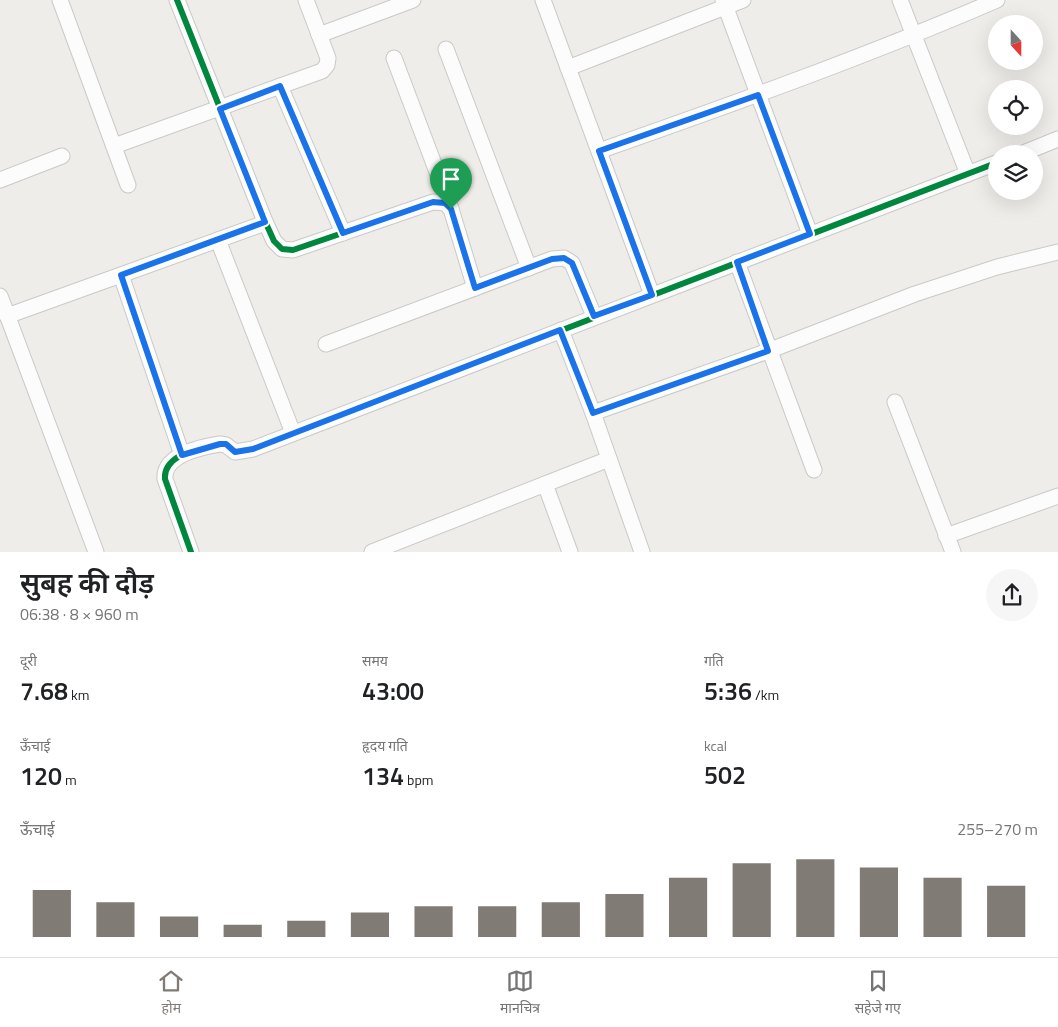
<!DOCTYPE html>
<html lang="hi">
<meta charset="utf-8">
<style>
body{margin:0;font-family:"Titillium Web","Noto Sans Devanagari",sans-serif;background:#f6f6f6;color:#202124;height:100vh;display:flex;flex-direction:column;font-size:19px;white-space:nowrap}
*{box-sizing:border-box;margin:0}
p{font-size:16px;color:#757577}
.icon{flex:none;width:28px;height:28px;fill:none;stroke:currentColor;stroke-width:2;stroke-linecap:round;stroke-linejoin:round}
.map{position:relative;height:552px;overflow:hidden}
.side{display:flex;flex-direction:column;background:#fff;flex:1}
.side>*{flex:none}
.needle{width:32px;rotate:159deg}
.tools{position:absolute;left:988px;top:15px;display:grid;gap:10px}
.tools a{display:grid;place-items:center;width:55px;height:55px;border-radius:50%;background:#fff;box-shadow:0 5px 20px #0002;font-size:25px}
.pin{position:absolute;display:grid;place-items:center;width:42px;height:42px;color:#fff;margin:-51px -21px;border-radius:50% 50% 50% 0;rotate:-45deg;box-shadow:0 0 5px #0007}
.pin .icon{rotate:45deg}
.round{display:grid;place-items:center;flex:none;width:52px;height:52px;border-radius:26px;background:#f6f6f6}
.headline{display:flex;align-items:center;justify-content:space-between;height:85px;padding:0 20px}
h1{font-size:28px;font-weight:600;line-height:38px}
.figures{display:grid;grid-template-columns:repeat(3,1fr);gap:8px;height:85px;padding:5px 20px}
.figures div{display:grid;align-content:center}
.figures b{font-size:25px;font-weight:600}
.figures small{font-size:14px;font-weight:400}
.figures p{font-size:14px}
.chart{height:140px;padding:10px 20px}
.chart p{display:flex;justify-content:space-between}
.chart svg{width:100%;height:90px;margin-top:5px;stroke:#807b75;stroke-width:6}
.menu{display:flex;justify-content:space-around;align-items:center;height:70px;border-top:1px solid #e0e0e0;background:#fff;font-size:14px;color:#757577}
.menu a{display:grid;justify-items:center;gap:2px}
.menu .active{color:#807b75}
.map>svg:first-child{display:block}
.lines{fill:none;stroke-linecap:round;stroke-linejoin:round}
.minor-casing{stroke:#cbc9c5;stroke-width:17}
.minor{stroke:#fcfcfc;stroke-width:15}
.cycleway-casing{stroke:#fff;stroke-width:9}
.cycleway{stroke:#00873e;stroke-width:6}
.route-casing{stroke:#fff;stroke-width:10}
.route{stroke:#1a73e8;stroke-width:6}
</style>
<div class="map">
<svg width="1058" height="552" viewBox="0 0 1058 552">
<rect width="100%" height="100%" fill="#eeede9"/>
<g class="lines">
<defs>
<g id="minor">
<path d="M 60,0 L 128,185"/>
<path d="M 177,0 L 264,219 L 274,241 L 282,249 L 293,250 L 433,202 L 445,203 L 451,209 L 475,288"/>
<path d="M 543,0 L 652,295"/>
<path d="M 723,0 L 810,234"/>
<path d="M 900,0 L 968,174"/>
<path d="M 319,35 L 413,0"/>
<path d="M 446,49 L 529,268"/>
<path d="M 394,58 L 451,209"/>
<path d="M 568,68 L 743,0"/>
<path d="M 280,86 L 343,233"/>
<path d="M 114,146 L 322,71 L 327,65 L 328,58 L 306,0"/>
<path d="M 599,151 C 733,104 867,56 997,0"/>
<path d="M 1021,154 L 1058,139"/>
<path d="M 0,180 L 62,156"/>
<path d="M 218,240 L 293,433"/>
<path d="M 737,262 L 814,470"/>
<path d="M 121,275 L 182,455"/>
<path d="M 0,296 L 96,552"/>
<path d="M 7,316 L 265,223"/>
<path d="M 561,330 L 593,413 L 642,552"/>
<path d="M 326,344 L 552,259 L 564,258 L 572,263 L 594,316"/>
<path d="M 895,402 L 953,552"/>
<path d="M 593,413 L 768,351 L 915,294 L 997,267 L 1058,252"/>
<path d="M 545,484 L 570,552"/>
<path d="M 946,536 L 1058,496"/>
<path d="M 191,552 L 165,479 C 163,455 201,447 220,444 L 226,445 L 235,452 L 253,449 L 996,163"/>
<path d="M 372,552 L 609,459"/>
</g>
</defs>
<use href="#minor" class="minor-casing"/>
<use href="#minor" class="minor"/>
<defs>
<g id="cycleway">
<path d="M 177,0 L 264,219 L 274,241 L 282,249 L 293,250 L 433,202 L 445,203 L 451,209 L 475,288"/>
<path d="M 191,552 L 165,479 C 163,455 201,447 220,444 L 226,445 L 235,452 L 253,449 L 996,163"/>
</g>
</defs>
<use href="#cycleway" class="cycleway-casing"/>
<use href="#cycleway" class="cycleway"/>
</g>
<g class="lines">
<defs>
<path id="route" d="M 280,86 L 343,233 L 433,202 L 445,203 L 451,209 L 475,288 L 552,259 L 564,258 L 572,263 L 594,316 L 652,295 L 599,151 L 758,95 L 810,234 L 737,262 L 768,351 L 593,413 L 560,330 L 253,449 L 235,452 L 226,444 L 220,444 L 182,455 L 121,275 L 265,222 L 220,109 Z"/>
</defs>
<use href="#route" class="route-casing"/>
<use href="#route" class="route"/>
</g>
</svg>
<div class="tools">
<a><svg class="needle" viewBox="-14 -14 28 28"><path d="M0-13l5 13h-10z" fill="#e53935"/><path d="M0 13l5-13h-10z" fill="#757577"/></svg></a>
<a><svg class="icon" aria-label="locate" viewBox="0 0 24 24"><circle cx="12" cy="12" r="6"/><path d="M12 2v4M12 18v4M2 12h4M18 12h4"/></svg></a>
<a><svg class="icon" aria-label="layers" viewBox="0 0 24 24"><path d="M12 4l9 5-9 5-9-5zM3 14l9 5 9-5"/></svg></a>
</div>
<div class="pin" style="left:451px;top:209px;background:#1e9e55"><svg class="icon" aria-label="arrive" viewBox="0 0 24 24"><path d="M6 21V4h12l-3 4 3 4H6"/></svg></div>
</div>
<section class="side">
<div class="headline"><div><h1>सुबह की दौड़</h1><p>06:38 · 8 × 960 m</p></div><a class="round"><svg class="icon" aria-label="share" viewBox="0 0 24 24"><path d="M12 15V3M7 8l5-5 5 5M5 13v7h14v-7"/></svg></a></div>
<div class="figures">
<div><p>दूरी</p><b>7.68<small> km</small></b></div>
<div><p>समय</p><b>43:00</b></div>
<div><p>गति</p><b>5:36<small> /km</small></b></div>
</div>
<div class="figures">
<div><p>ऊँचाई</p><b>120<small> m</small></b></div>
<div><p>हृदय गति</p><b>134<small> bpm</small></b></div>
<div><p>kcal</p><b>502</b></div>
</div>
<div class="chart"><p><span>ऊँचाई</span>255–270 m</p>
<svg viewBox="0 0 160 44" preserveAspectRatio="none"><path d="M5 44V21M15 44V27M25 44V34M35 44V38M45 44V36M55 44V32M65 44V29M75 44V29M85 44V27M95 44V23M105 44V15M115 44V8M125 44V6M135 44V10M145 44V15M155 44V19"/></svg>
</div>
</section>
<nav class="menu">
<a class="active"><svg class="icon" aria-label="home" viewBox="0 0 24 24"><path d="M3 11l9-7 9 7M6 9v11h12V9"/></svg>होम</a>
<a><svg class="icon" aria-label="map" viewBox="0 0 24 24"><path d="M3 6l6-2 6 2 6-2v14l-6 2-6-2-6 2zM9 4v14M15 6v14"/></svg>मानचित्र</a>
<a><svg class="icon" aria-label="saved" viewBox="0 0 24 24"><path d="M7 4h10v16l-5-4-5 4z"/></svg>सहेजे गए</a>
</nav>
